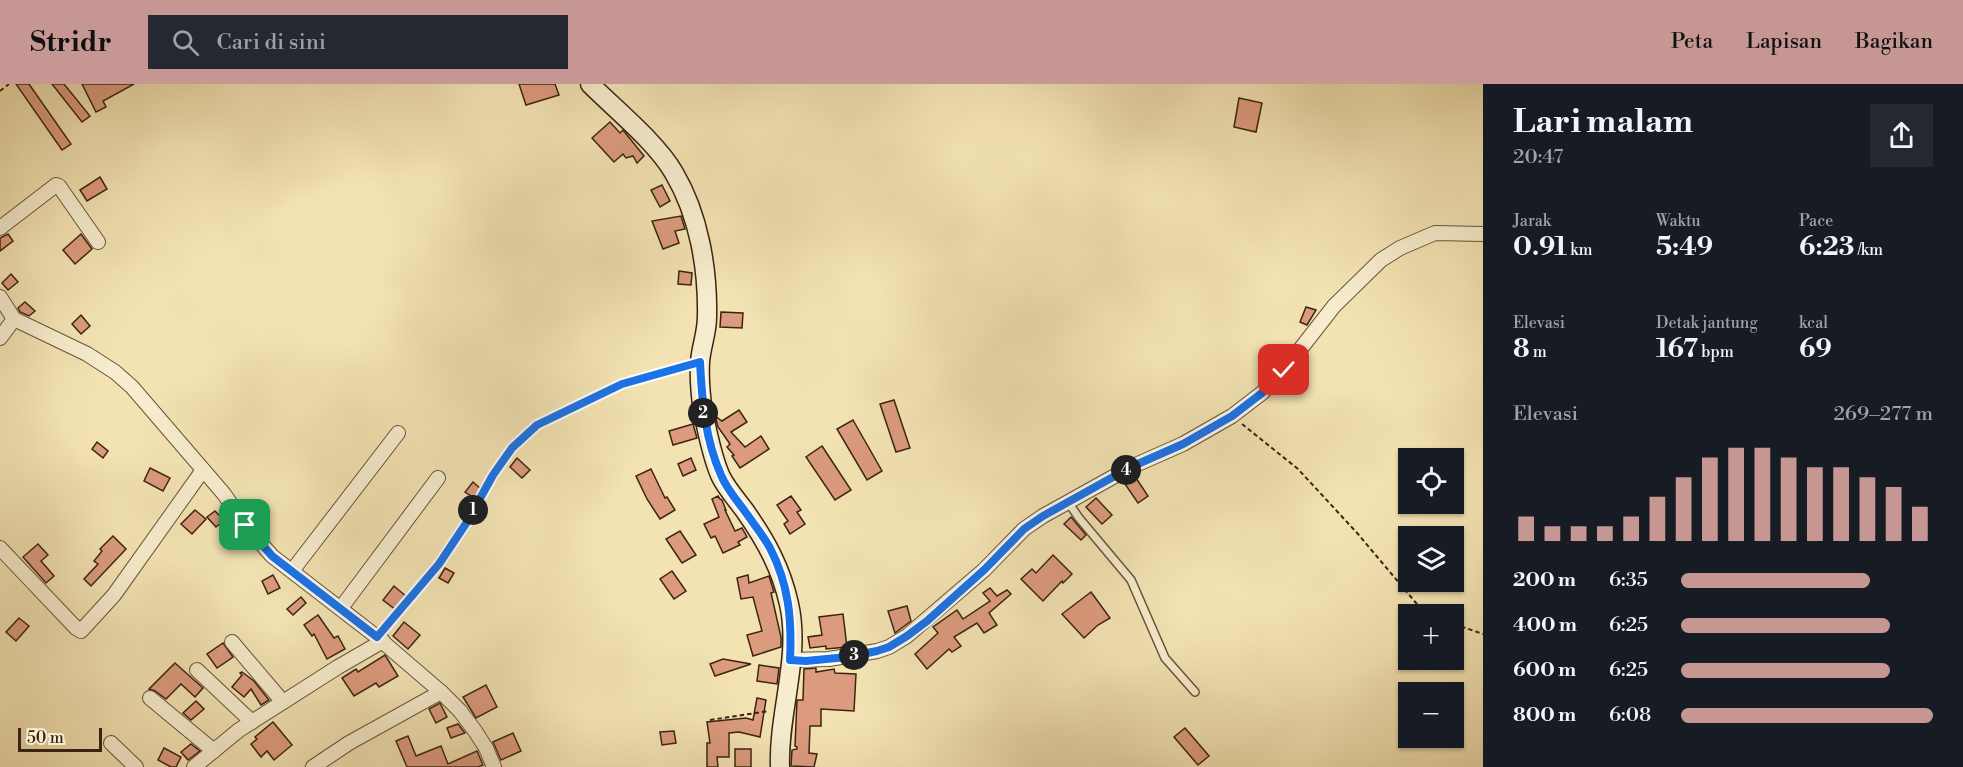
<!DOCTYPE html>
<html lang="id">
<meta charset="utf-8">
<style>
body{margin:0;font-family:"Libre Bodoni",serif;background:#242831;color:#f1f3f6;height:100vh;display:flex;flex-direction:column;font-size:22px;white-space:nowrap}
*{box-sizing:border-box;margin:0}
p{font-size:20px;color:#9ea1a6}
.icon{flex:none;width:33px;height:33px;fill:none;stroke:currentColor;stroke-width:2;stroke-linecap:round;stroke-linejoin:round}
.map{position:relative;flex:1;overflow:hidden}
.details{display:flex;flex-direction:column;background:#171b24;width:480px}
.details>*{flex:none}
.fabs{position:absolute;left:1398px;top:364px;display:grid;gap:12px}
.fabs a{display:grid;place-items:center;width:66px;height:66px;border-radius:0px;background:#171b24;box-shadow:0 2px 4px #0004;font-size:30px}
.scale{position:absolute;left:18px;bottom:15px;width:84px;box-sizing:border-box;padding-left:6px;border:3px solid #3b2412;border-top:0;font-size:16px;line-height:21px;white-space:nowrap;color:#3b2412;-webkit-text-stroke:4px #f7edce;paint-order:stroke}
.pin{position:absolute;display:grid;place-items:center;width:51px;height:51px;color:#fff;margin:-26px;border-radius:12px;box-shadow:0 3px 9px #0006}
.km{position:absolute;width:30px;height:30px;margin:-15px;border-radius:50%;background:#222;color:#fff;font-size:16px;line-height:30px;text-align:center}
.round{display:grid;place-items:center;flex:none;width:63px;height:63px;border-radius:0px;background:#242831}
.headline{display:flex;align-items:center;justify-content:space-between;height:102px;padding:0 30px}
h1{font-size:33px;font-weight:800;line-height:45px}
.figures{display:grid;grid-template-columns:repeat(3,1fr);gap:9px;height:102px;padding:6px 30px}
.figures div{display:grid;align-content:center}
.figures b{font-size:26px;font-weight:800}
.figures small{font-size:16px;font-weight:400}
.figures p{font-size:16px}
.chart{height:168px;padding:12px 30px}
.chart p{display:flex;justify-content:space-between}
.chart svg{width:100%;height:108px;margin-top:6px;stroke:#c59692;stroke-width:6}
ul{padding:0 30px;list-style:none;font-size:20px}
li{display:grid;grid-template-columns:96px 72px 1fr;align-items:center;height:45px}
li i{height:15px;border-radius:8px;background:#c59692}
header{display:flex;align-items:center;gap:36px;box-sizing:border-box;height:84px;padding:0 30px;background:#c59692;color:#111}
header strong{font-size:28px}
nav{display:flex;gap:33px;margin-inline-start:auto;font-size:21px}
.search{width:420px;height:54px;background:#242831;display:flex;align-items:center;gap:15px;box-sizing:border-box;padding:0 21px;border-radius:0px;color:#9ea1a6;font-size:22px}
main{display:flex;flex:1;min-height:0}
.map>svg:first-child{display:block}
.building{fill:#dc9b7e;stroke:#3b2412;stroke-width:1.5}
.lines{fill:none;stroke-linecap:round;stroke-linejoin:round}
.lane-casing{stroke:#69543a;stroke-width:10}
.street-casing{stroke:#69543a;stroke-width:16}
.secondary-casing{stroke:#3b2412;stroke-width:21}
.path{stroke:#3b2412;stroke-width:2;stroke-dasharray:4.5 3;stroke-linecap:butt}
.lane{stroke:#f7edce;stroke-width:7}
.street{stroke:#f7edce;stroke-width:14}
.secondary{stroke:#f7edce;stroke-width:18}
.route-casing{stroke:#fff;stroke-width:12}
.route{stroke:#1a73e8;stroke-width:8}
</style>
<header>
<strong>Stridr</strong>
<div class="search"><svg class="icon" aria-label="search" viewBox="0 0 24 24"><circle cx="10" cy="10" r="6"/><path d="M15 15l6 6"/></svg>Cari di sini</div>
<nav><a>Peta</a><a>Lapisan</a><a>Bagikan</a></nav>
</header>
<main>
<div class="map">
<svg width="1483" height="683" viewBox="0 0 1483 683">
<rect width="100%" height="100%" fill="#f3e3b3"/>
<filter id="stains"><feTurbulence type="fractalNoise" baseFrequency=".00333" numOctaves="4"/><feColorMatrix values="0 0 0 0 .2 0 0 0 0 .09 0 0 0 0 .02 0 0 0 .5 -.17"/></filter>
<radialGradient id="worn" r=".72"><stop offset=".6" stop-color="#630" stop-opacity="0"/><stop offset="1" stop-color="#630" stop-opacity=".3"/></radialGradient>
<g class="building">
<path d="M 16,0 L 29,0 L 71,60 L 62,66 Z"/>
<path d="M 52,0 L 64,0 L 90,32 L 82,38 Z"/>
<path d="M 82,0 L 134,0 L 103,17 L 106,23 L 96,28 Z"/>
<path d="M 519,0 L 555,0 L 559,11 L 526,21 Z"/>
<path d="M 1239,14 L 1262,19 L 1256,48 L 1234,43 Z"/>
<path d="M 610,38 L 620,49 L 623,46 L 627,51 L 644,72 L 637,79 L 633,72 L 626,74 L 623,70 L 614,78 L 592,54 Z"/>
<path d="M 100,93 L 107,105 L 87,117 L 80,106 Z"/>
<path d="M 662,101 L 670,117 L 660,123 L 651,106 Z"/>
<path d="M 681,132 L 685,145 L 675,147 L 679,159 L 663,165 L 652,137 Z"/>
<path d="M 8,150 L 13,157 L 0,167 L 0,154 Z"/>
<path d="M 81,150 L 92,165 L 75,180 L 63,166 Z"/>
<path d="M 679,187 L 692,189 L 691,201 L 678,200 Z"/>
<path d="M 11,190 L 18,198 L 8,206 L 2,199 Z"/>
<path d="M 25,218 L 35,227 L 29,232 L 20,228 L 18,224 Z"/>
<path d="M 1306,223 L 1316,226 L 1307,241 L 1300,238 Z"/>
<path d="M 721,228 L 743,229 L 742,244 L 720,243 Z"/>
<path d="M 81,231 L 90,242 L 81,250 L 72,240 Z"/>
<path d="M 894,316 L 910,364 L 896,368 L 880,320 Z"/>
<path d="M 739,326 L 747,338 L 731,348 L 745,363 L 761,352 L 769,365 L 740,384 L 732,372 L 734,371 L 727,363 L 730,360 L 718,343 L 715,332 L 722,337 Z"/>
<path d="M 853,336 L 882,387 L 867,396 L 837,345 Z"/>
<path d="M 693,340 L 697,354 L 673,361 L 669,347 Z"/>
<path d="M 97,358 L 108,367 L 103,374 L 92,365 Z"/>
<path d="M 822,362 L 851,406 L 835,416 L 806,373 Z"/>
<path d="M 517,374 L 530,386 L 522,394 L 510,383 Z"/>
<path d="M 691,374 L 696,386 L 683,392 L 678,380 Z"/>
<path d="M 150,384 L 170,394 L 163,407 L 144,397 Z"/>
<path d="M 651,385 L 665,414 L 667,413 L 675,426 L 660,435 L 647,415 L 636,392 Z"/>
<path d="M 1136,394 L 1148,412 L 1138,419 L 1125,400 Z"/>
<path d="M 473,398 L 481,405 L 474,414 L 465,408 Z"/>
<path d="M 718,412 L 720,415 L 722,416 L 726,426 L 725,426 L 735,447 L 742,444 L 747,453 L 738,458 L 740,461 L 723,469 L 715,452 L 711,454 L 704,440 L 719,433 L 712,415 Z"/>
<path d="M 791,412 L 801,426 L 797,428 L 805,440 L 790,450 L 784,440 L 788,437 L 777,421 Z"/>
<path d="M 1096,414 L 1112,431 L 1102,440 L 1086,423 Z"/>
<path d="M 195,426 L 206,435 L 192,450 L 181,440 Z"/>
<path d="M 215,427 L 224,436 L 216,443 L 207,433 Z"/>
<path d="M 1071,433 L 1086,451 L 1081,456 L 1064,440 Z"/>
<path d="M 680,447 L 696,471 L 682,479 L 666,455 Z"/>
<path d="M 113,452 L 126,465 L 91,502 L 84,495 L 98,480 L 94,477 L 102,467 L 100,465 Z"/>
<path d="M 38,460 L 48,471 L 41,477 L 54,492 L 46,499 L 23,473 Z"/>
<path d="M 1053,471 L 1072,490 L 1063,499 L 1062,497 L 1043,517 L 1021,495 L 1032,485 L 1036,489 Z"/>
<path d="M 445,484 L 454,489 L 448,499 L 439,494 Z"/>
<path d="M 672,487 L 686,507 L 674,515 L 660,495 Z"/>
<path d="M 273,491 L 280,504 L 268,510 L 262,497 Z"/>
<path d="M 748,491 L 749,499 L 769,492 L 774,508 L 771,509 L 781,553 L 781,563 L 753,572 L 747,551 L 762,547 L 753,513 L 741,515 L 737,494 Z"/>
<path d="M 394,502 L 407,513 L 396,526 L 383,516 Z"/>
<path d="M 990,504 L 997,512 L 1007,506 L 1011,510 L 989,529 L 997,541 L 984,549 L 977,539 L 954,553 L 961,562 L 952,568 L 949,565 L 927,585 L 915,570 L 938,549 L 933,543 L 957,526 L 963,535 L 990,517 L 983,509 Z"/>
<path d="M 1091,508 L 1110,534 L 1098,541 L 1084,554 L 1062,530 Z"/>
<path d="M 301,513 L 306,519 L 293,531 L 287,525 Z"/>
<path d="M 907,522 L 911,537 L 895,549 L 888,527 Z"/>
<path d="M 843,530 L 847,563 L 826,565 L 826,562 L 810,564 L 808,553 L 822,551 L 819,533 Z"/>
<path d="M 318,531 L 334,554 L 338,552 L 345,565 L 327,575 L 314,550 L 312,552 L 304,541 Z"/>
<path d="M 19,534 L 29,542 L 16,557 L 6,548 Z"/>
<path d="M 404,538 L 420,551 L 408,565 L 393,552 Z"/>
<path d="M 223,559 L 233,573 L 217,584 L 207,570 Z"/>
<path d="M 385,571 L 398,592 L 379,603 L 376,599 L 354,612 L 342,594 L 356,585 L 358,588 Z"/>
<path d="M 723,575 L 751,580 L 715,592 L 710,580 Z"/>
<path d="M 175,579 L 203,604 L 195,613 L 181,600 L 166,615 L 155,607 L 149,605 Z"/>
<path d="M 759,581 L 779,584 L 777,600 L 757,597 Z"/>
<path d="M 816,584 L 816,588 L 834,585 L 835,589 L 856,590 L 854,627 L 821,625 L 821,642 L 810,642 L 809,669 L 817,670 L 814,683 L 791,682 L 792,666 L 797,665 L 797,663 L 795,662 L 797,616 L 803,616 L 804,585 Z"/>
<path d="M 242,588 L 254,597 L 269,616 L 261,621 L 251,605 L 244,613 L 232,603 L 242,591 L 240,589 Z"/>
<path d="M 486,601 L 497,623 L 476,634 L 463,613 Z"/>
<path d="M 757,614 L 766,616 L 760,653 L 739,648 L 729,649 L 729,673 L 717,673 L 718,683 L 707,683 L 707,659 L 710,659 L 707,638 L 746,634 L 753,636 Z"/>
<path d="M 196,617 L 204,625 L 191,636 L 183,629 Z"/>
<path d="M 440,619 L 447,633 L 436,639 L 429,625 Z"/>
<path d="M 273,638 L 292,661 L 274,676 L 267,667 L 261,673 L 251,660 L 257,655 L 255,653 Z"/>
<path d="M 458,640 L 465,649 L 451,654 L 447,644 Z"/>
<path d="M 1185,644 L 1209,672 L 1198,681 L 1174,653 Z"/>
<path d="M 674,647 L 676,659 L 662,661 L 660,648 Z"/>
<path d="M 513,649 L 521,667 L 501,676 L 493,658 Z"/>
<path d="M 408,652 L 416,672 L 441,662 L 448,680 L 477,667 L 483,681 L 478,683 L 407,683 L 396,657 Z"/>
<path d="M 191,660 L 200,667 L 188,676 L 181,668 Z"/>
<path d="M 164,664 L 181,673 L 176,683 L 171,683 L 158,676 Z"/>
<rect x="735" y="665" width="16" height="18"/>
</g>
<g class="lines">
<defs>
<path id="lane" d="M 1068,418 L 1079,434 L 1131,496 L 1165,574 L 1195,608"/>
<g id="street">
<path d="M 0,144 L 56,101 L 59,102 L 98,158"/>
<path d="M 0,213 L 14,235 L 87,270 L 115,288 L 132,303 L 224,410 L 245,441 L 272,472 L 377,553 L 441,608 L 460,627 L 475,647 L 486,664 L 494,683"/>
<path d="M 0,254 L 14,235"/>
<path d="M 0,464 L 76,544 L 81,547 L 114,511 L 203,386"/>
<path d="M 292,487 L 398,349"/>
<path d="M 341,524 L 438,394"/>
<path d="M 232,558 L 283,618"/>
<path d="M 790,576 L 829,575 L 877,567 L 889,563 L 907,552 L 984,486 L 1024,445 L 1043,432 L 1131,383 L 1183,360 L 1232,332 L 1262,309 L 1284,286 L 1334,222 L 1381,176 L 1400,164 L 1435,149 L 1483,150"/>
<path d="M 197,586 L 252,638"/>
<path d="M 150,614 L 214,667"/>
<path d="M 111,659 L 136,683"/>
<path d="M 194,683 L 239,646 L 338,583 L 383,557"/>
<path d="M 313,683 L 349,659 L 441,608"/>
</g>
<path id="secondary" d="M 590,0 C 615,25 657,59 674,89 C 699,131 708,185 707,233 C 707,249 701,263 700,278 C 699,295 701,320 705,337 C 709,355 713,376 721,393 C 727,405 737,416 745,427 C 766,457 781,484 789,520 C 801,573 778,629 780,683"/>
</defs>
<use href="#lane" class="lane-casing"/>
<use href="#street" class="street-casing"/>
<use href="#secondary" class="secondary-casing"/>
<g class="path">
<path d="M 0,7 L 9,0"/>
<path d="M 1242,340 L 1298,385 L 1358,450 L 1416,519 L 1433,531"/>
<path d="M 1454,540 L 1483,550"/>
<path d="M 385,544 L 439,480 L 467,438 L 493,391 L 512,364 L 537,341 L 622,300 L 685,282"/>
<path d="M 710,636 L 769,627"/>
</g>
<use href="#lane" class="lane"/>
<use href="#street" class="street"/>
<use href="#secondary" class="secondary"/>
</g>
<g class="lines">
<defs>
<path id="route" d="M 245,441 L 272,472 L 377,553 L 439,480 L 467,438 L 493,391 L 512,364 L 537,341 L 622,300 L 700,278 C 702,317 705,355 721,391 C 727,406 740,420 749,433 C 756,443 764,453 770,464 C 789,501 792,536 790,576 L 806,577 L 847,573 L 877,567 L 889,563 L 907,552 L 927,537 L 984,486 L 1024,445 L 1043,432 L 1131,383 L 1183,360 L 1232,332 L 1262,309 L 1284,286"/>
</defs>
<use href="#route" class="route-casing"/>
<use href="#route" class="route"/>
</g>
<rect width="100%" height="100%" filter="url(#stains)"/>
<rect width="100%" height="100%" fill="url(#worn)"/>
</svg>
<div class="fabs">
<a><svg class="icon" aria-label="locate" viewBox="0 0 24 24"><circle cx="12" cy="12" r="6"/><path d="M12 2v4M12 18v4M2 12h4M18 12h4"/></svg></a>
<a><svg class="icon" aria-label="layers" viewBox="0 0 24 24"><path d="M12 4l9 5-9 5-9-5zM3 14l9 5 9-5"/></svg></a>
<a>+</a>
<a>−</a>
</div>
<div class="scale">50 m</div>
<div class="pin" style="left:245px;top:441px;background:#1e9e55"><svg class="icon" aria-label="arrive" viewBox="0 0 24 24"><path d="M6 21V4h12l-3 4 3 4H6"/></svg></div>
<div class="pin" style="left:1284px;top:286px;background:#d93025"><svg class="icon" aria-label="check" viewBox="0 0 24 24"><path d="M5 12l5 5 9-10"/></svg></div>
<b class="km" style="left:473px;top:426px">1</b>
<b class="km" style="left:703px;top:329px">2</b>
<b class="km" style="left:854px;top:571px">3</b>
<b class="km" style="left:1126px;top:386px">4</b>
</div>
<section class="details">
<div class="headline"><div><h1>Lari malam</h1><p>20:47</p></div><a class="round"><svg class="icon" aria-label="share" viewBox="0 0 24 24"><path d="M12 15V3M7 8l5-5 5 5M5 13v7h14v-7"/></svg></a></div>
<div class="figures">
<div><p>Jarak</p><b>0.91<small> km</small></b></div>
<div><p>Waktu</p><b>5:49</b></div>
<div><p>Pace</p><b>6:23<small> /km</small></b></div>
</div>
<div class="figures">
<div><p>Elevasi</p><b>8<small> m</small></b></div>
<div><p>Detak jantung</p><b>167<small> bpm</small></b></div>
<div><p>kcal</p><b>69</b></div>
</div>
<div class="chart"><p><span>Elevasi</span>269–277 m</p>
<svg viewBox="0 0 160 44" preserveAspectRatio="none"><path d="M5 44V34M15 44V38M25 44V38M35 44V38M45 44V34M55 44V26M65 44V18M75 44V10M85 44V6M95 44V6M105 44V10M115 44V14M125 44V14M135 44V18M145 44V22M155 44V30"/></svg>
</div>
<ul>
<li><b>200 m</b>6:35<i style="width:75%"></i></li>
<li><b>400 m</b>6:25<i style="width:83%"></i></li>
<li><b>600 m</b>6:25<i style="width:83%"></i></li>
<li><b>800 m</b>6:08<i style="width:100%"></i></li>
</ul>
</section>
</main>
